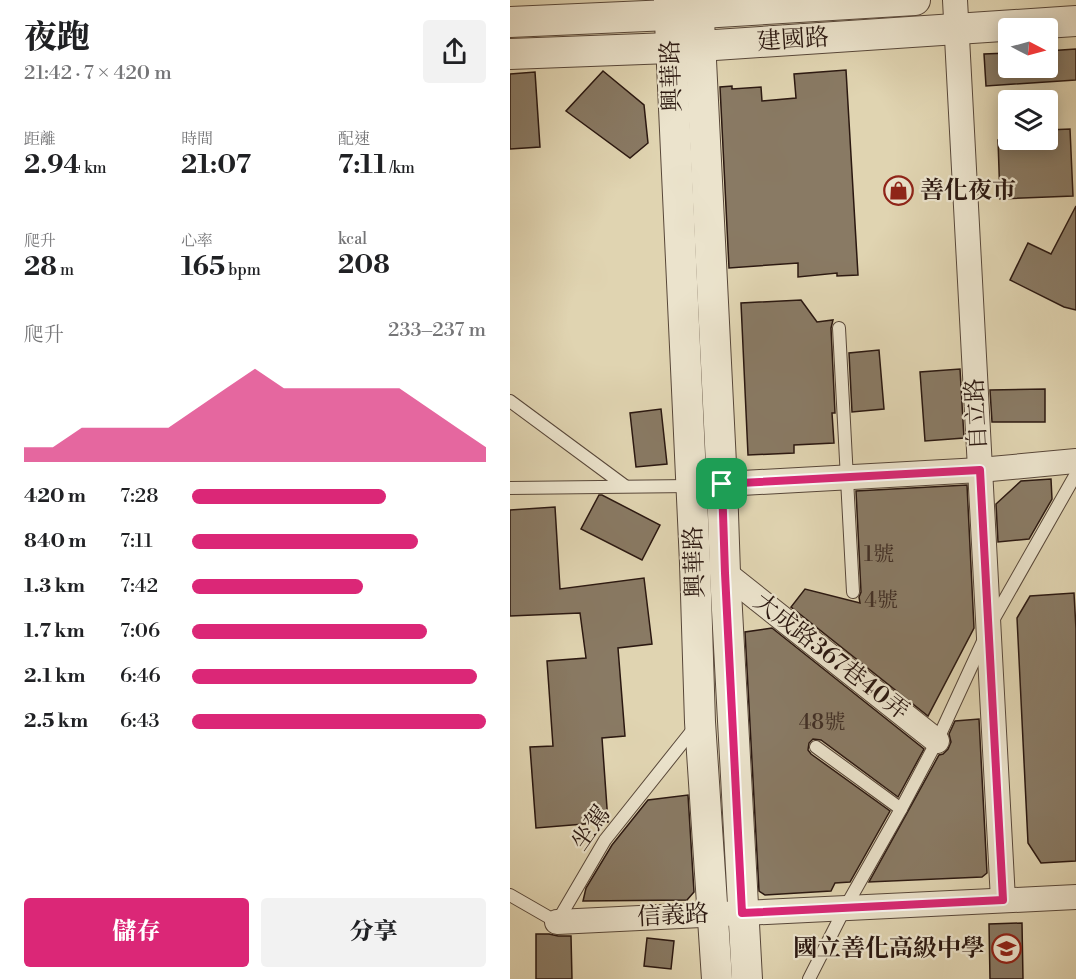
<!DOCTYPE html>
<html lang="zh-TW">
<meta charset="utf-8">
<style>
body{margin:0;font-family:"Libre Bodoni","Noto Serif TC",serif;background:#f2f2f2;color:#202124;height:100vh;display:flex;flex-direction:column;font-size:22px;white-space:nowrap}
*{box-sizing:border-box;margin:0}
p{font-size:20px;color:#757577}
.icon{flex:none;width:33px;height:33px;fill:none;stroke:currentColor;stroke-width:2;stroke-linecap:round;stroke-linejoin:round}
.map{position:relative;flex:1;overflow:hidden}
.panel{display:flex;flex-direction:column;background:#fff;width:510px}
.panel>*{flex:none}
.needle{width:39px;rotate:96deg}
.controls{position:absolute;left:488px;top:18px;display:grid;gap:12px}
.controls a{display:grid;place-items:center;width:60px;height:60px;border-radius:6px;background:#fff;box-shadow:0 3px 15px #0003;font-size:30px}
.pin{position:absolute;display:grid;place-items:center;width:51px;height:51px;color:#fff;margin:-26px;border-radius:12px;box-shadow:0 3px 9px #0006}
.round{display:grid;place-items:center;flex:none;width:63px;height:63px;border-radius:6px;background:#f2f2f2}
.head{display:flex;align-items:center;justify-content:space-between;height:102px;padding:0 24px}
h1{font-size:33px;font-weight:800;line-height:45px}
.stats{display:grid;grid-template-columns:repeat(3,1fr);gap:9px;height:102px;padding:6px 24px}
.stats div{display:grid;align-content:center}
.stats b{font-size:26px;font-weight:800}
.stats small{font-size:16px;font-weight:400}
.stats p{font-size:16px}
.chart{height:168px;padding:12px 24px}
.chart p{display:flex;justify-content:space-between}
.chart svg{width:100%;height:108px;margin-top:6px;fill:#db2777;opacity:.7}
.button{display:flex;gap:12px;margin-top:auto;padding:12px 24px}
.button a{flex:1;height:69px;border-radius:6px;background:#db2777;color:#fff;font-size:24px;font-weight:800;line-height:69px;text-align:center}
.button a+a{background:#f2f2f2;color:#202124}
ul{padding:0 24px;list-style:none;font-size:20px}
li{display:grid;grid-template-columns:96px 72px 1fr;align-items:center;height:45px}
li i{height:15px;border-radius:8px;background:#db2777}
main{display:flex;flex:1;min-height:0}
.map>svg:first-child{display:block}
.building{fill:#897a64;stroke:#2b1811;stroke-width:1.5}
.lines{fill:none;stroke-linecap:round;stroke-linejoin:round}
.service-casing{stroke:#584739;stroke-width:14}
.minor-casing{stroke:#584739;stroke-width:26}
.tertiary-casing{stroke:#584739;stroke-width:32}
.service{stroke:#ebe3cc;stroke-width:12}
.minor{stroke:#ebe3cc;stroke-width:24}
.tertiary{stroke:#ebe3cc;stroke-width:30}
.route-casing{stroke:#fff;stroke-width:12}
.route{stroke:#db2777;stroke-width:8}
.labels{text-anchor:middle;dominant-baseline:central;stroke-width:4.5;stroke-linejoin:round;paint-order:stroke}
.number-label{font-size:21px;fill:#423026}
.street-label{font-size:24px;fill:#2b1811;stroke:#ebe3cc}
.poi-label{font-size:24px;font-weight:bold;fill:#2b1811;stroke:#ebe3cc;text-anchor:start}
</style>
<main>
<section class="panel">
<div class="head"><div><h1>夜跑</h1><p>21:42 · 7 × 420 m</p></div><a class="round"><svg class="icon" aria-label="share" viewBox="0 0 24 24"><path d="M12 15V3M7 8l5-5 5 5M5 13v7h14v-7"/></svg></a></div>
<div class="stats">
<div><p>距離</p><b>2.94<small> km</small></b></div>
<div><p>時間</p><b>21:07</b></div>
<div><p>配速</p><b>7:11<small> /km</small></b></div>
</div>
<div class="stats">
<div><p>爬升</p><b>28<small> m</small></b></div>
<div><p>心率</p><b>165<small> bpm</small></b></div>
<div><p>kcal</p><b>208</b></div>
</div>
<div class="chart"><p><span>爬升</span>233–237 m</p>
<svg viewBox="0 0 160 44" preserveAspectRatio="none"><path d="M0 44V38L10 38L20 30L30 30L40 30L50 30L60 22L70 14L80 6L90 14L100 14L110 14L120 14L130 14L140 22L150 30L160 38V44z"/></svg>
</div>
<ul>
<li><b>420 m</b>7:28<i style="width:66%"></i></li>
<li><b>840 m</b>7:11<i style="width:77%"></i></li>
<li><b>1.3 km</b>7:42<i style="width:58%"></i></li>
<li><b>1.7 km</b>7:06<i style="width:80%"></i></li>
<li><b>2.1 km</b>6:46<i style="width:97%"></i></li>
<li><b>2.5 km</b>6:43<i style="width:100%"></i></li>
</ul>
<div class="button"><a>儲存</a><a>分享</a></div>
</section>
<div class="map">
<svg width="566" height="979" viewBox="0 0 566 979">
<rect width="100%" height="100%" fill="#e0d4b1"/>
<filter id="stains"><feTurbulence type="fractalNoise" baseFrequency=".00333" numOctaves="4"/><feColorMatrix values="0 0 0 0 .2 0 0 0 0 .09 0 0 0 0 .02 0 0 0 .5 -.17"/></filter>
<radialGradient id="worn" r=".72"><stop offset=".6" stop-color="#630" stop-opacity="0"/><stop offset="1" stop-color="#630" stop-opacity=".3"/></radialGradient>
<g class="building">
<path d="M 566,49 L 566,80 L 476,86 L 474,54 L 498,53 L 498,68 L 537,68 L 537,51 Z"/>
<path d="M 336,70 L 348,275 L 327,276 L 327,273 L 288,277 L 288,263 L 219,268 L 210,87 L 222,86 L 222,89 L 251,87 L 252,101 L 286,98 L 284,74 Z"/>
<path d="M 93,71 L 134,105 L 138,143 L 120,158 L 56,111 Z"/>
<path d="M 25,72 L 30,147 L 0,149 L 0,74 Z"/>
<path d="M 560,129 L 563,196 L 490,199 L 488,140 L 537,140 L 537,130 Z"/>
<path d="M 566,206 L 566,310 L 554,307 L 500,280 L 518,243 L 541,254 Z"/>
<path d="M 291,300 L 307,322 L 323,320 L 321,328 L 325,413 L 322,413 L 324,443 L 284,445 L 284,453 L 238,455 L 231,303 Z"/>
<path d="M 369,350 L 374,409 L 342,412 L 339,353 Z"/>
<path d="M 450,369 L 454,438 L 415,441 L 410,372 Z"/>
<path d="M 535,389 L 535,422 L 482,422 L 480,390 Z"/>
<path d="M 151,409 L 157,464 L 126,467 L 120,413 Z"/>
<path d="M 541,479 L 542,499 L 519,539 L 488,542 L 486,504 L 511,481 Z"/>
<path d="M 457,485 L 464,628 L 418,716 L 281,607 L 295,589 L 350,603 L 349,597 L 351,592 L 346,491 Z"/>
<path d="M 89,495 L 92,495 L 150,525 L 132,560 L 71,529 Z"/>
<path d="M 45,507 L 50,589 L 134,578 L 142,644 L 108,648 L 115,736 L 92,738 L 98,822 L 26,828 L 20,747 L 43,746 L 37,661 L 76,658 L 70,613 L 0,616 L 0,510 Z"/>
<path d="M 564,593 L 566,629 L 566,861 L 531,863 L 518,843 L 507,618 L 520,596 Z"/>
<path d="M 262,628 L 414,749 L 388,797 L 311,740 L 303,739 L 299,743 L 298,750 L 301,754 L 380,811 L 340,882 L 325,883 L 321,891 L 255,895 L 249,891 L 235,632 Z"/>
<path d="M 469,719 L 477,873 L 472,877 L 359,882 L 429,755 L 433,754 L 438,749 L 441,742 L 439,734 L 445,721 Z"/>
<path d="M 178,795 L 184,892 L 177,900 L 73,901 L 76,888 L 102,845 L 138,800 Z"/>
<path d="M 512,923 L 513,979 L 480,979 L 479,924 Z"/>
<path d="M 26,934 L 39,934 L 48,936 L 61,936 L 62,979 L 26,979 Z"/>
<path d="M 137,938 L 164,941 L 161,969 L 134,966 Z"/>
</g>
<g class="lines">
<defs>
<g id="service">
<path d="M 329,328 L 343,592"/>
<path d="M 0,401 L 115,486"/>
<path d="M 0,488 L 181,486"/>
<path d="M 482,622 L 566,474"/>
<path d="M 306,747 L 391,809"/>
<path d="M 0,895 L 47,922 L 95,840 L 185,727"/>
<path d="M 299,979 L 335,908 L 391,809 L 427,741 L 475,637"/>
</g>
<g id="minor">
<path d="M 445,0 L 493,900"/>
<path d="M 196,485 L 470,470 L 566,461"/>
<path d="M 215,573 L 427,741"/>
<path d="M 47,922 L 566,897"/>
</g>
<g id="tertiary">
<path d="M 159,0 L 185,563 L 190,722 L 207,979"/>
<path d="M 188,0 L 212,484 L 215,573 L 237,979"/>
<path d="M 0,22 L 159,15 L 405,0"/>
<path d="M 0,54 L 160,48 L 566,21"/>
</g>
</defs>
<use href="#service" class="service-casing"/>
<use href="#minor" class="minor-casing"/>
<use href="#tertiary" class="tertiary-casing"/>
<use href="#service" class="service"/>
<use href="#minor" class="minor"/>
<use href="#tertiary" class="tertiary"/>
</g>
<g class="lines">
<defs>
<path id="route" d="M 470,470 L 493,900 L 232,913 L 215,573 L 212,484 Z"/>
</defs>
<use href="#route" class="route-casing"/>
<use href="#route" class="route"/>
</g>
<defs>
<symbol id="shop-ring" viewBox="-11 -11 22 22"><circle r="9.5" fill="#ebe3cc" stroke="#8f2418" stroke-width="1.5"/><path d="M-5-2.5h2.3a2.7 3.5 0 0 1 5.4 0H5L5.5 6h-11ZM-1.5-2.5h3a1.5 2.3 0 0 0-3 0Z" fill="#8f2418"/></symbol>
<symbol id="school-ring" viewBox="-11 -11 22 22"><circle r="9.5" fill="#ebe3cc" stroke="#8f2418" stroke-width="1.5"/><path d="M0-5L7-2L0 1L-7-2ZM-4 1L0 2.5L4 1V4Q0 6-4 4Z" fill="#8f2418"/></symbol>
</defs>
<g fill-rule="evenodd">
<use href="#shop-ring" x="372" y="174" width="33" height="33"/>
<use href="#school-ring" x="480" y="932" width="33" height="33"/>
</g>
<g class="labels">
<g class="number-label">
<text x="369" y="555">1號</text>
<text x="371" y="601">4號</text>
<text x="312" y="723">48號</text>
</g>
<g class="street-label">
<text transform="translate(283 40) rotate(-4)">建國路</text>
<text transform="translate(162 76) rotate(-92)">興華路</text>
<text transform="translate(467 414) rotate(-93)">自立路</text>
<text transform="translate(185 562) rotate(-92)">興華路</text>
<text transform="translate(321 657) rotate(38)">大成路367巷40弄</text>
<text transform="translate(81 828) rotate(-55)">坐駕</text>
<text transform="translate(163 916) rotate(-3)">信義路</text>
</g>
<g class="poi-label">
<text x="410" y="191">善化夜市</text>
<text x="475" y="949" text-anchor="end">國立善化高級中學</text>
</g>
</g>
<rect width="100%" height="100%" filter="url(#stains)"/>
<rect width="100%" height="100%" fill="url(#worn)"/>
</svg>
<div class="controls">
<a><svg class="needle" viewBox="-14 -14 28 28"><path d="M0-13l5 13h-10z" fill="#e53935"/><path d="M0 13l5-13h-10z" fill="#757577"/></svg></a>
<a><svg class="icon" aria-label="layers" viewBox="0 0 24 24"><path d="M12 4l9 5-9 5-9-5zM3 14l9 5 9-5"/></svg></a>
</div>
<div class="pin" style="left:212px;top:484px;background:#1e9e55"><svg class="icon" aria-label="arrive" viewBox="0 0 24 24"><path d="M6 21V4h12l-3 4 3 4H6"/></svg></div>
</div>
</main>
